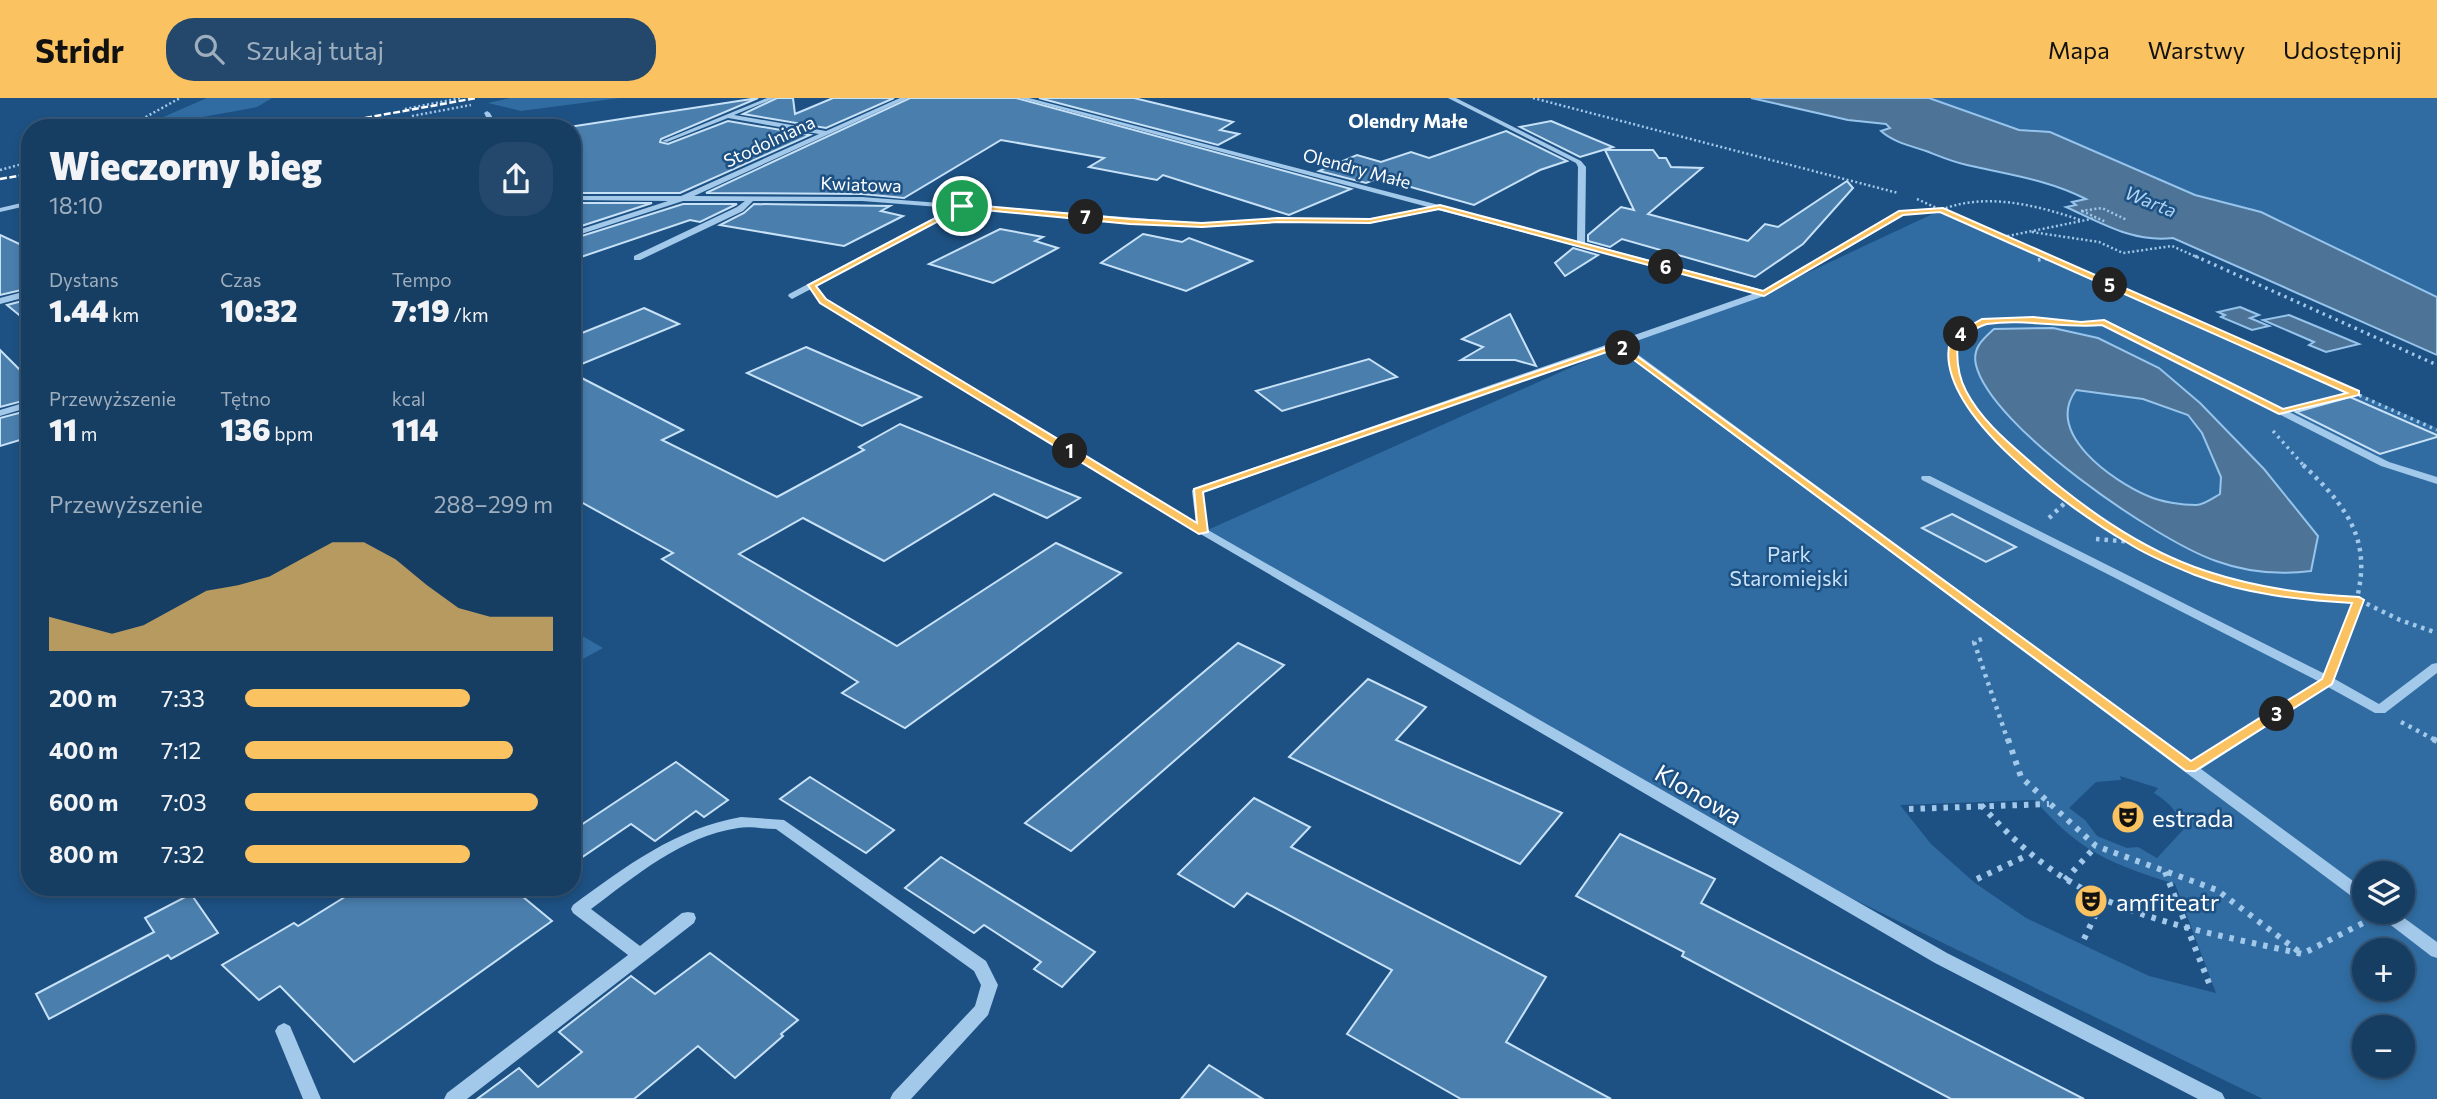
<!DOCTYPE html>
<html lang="pl">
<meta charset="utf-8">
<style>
body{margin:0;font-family:Commissioner,sans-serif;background:#23486b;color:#f1f3f6;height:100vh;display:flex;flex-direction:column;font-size:26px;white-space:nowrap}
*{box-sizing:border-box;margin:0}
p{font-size:23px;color:#9eaebe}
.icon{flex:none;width:38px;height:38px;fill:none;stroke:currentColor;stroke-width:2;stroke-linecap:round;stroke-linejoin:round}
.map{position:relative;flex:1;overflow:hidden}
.details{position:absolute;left:21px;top:21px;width:560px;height:777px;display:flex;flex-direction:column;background:#163d62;border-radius:28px;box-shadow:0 4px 10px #0003,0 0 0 2px #355677}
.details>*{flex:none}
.controls{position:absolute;left:2352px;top:763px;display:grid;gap:14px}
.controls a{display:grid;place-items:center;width:63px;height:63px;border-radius:50%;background:#163d62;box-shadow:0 4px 10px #0003,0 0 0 2px #355677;font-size:35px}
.pin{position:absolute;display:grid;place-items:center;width:60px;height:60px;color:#fff;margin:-30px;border:4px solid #fff;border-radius:50%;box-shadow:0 2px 7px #0007}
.km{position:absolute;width:35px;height:35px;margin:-18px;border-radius:50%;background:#222;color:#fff;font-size:19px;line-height:35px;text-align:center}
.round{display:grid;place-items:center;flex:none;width:74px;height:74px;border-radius:28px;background:#23486b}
.summary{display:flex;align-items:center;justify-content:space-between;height:119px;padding:0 28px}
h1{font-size:38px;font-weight:800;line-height:52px}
.figures{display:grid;grid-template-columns:repeat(3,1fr);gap:10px;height:119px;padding:7px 28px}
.figures div{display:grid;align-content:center}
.figures b{font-size:30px;font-weight:800}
.figures small{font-size:19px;font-weight:400}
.figures p{font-size:19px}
.chart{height:196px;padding:14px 28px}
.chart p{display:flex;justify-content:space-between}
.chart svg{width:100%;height:126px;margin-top:7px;fill:#fac260;opacity:.7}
ul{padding:0 28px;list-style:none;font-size:23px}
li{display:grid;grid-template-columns:112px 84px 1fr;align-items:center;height:52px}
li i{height:18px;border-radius:9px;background:#fac260}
header{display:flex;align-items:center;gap:42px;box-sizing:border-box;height:98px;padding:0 35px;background:#fac260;color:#111}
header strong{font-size:33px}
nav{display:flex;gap:38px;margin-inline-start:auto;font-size:24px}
.search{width:490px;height:63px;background:#23486b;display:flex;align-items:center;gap:18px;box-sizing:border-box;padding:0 24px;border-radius:28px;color:#9eaebe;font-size:26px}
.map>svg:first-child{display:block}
.green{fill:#306ca1;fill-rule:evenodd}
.water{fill:#4d7397;stroke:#96c4ec;stroke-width:2;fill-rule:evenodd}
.building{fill:#4a7ead;stroke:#c7e1f7;stroke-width:2}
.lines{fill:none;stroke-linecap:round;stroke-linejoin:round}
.path-far3{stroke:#a2c8ea;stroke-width:2.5;stroke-dasharray:2 2.5;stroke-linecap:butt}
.path-far2{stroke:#a2c8ea;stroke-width:3.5;stroke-dasharray:2.5 4.5;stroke-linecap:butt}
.path-far1{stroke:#a2c8ea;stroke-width:4.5;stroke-dasharray:3.5 5;stroke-linecap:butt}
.path{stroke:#a2c8ea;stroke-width:6;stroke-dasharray:4.5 7;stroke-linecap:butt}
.minor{fill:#a2c8ea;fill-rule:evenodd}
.rail{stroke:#fff;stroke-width:2.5;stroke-dasharray:7 2.5;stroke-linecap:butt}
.route{fill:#fac260;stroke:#fff;stroke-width:2;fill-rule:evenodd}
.labels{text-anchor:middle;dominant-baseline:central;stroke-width:5;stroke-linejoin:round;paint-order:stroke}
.far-street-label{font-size:18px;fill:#fff;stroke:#1d5183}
.far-neighbourhood-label{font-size:19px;font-weight:bold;fill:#fff;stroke:#1d5183}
.far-water-label{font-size:19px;font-style:italic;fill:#aed2f1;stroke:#1d5183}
.park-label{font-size:21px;fill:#c7e1f7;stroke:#1d5183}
.near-street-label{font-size:24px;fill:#fff;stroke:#1d5183}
.near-poi-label{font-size:24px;fill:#fff;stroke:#1d5183;text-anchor:start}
</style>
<header>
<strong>Stridr</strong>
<div class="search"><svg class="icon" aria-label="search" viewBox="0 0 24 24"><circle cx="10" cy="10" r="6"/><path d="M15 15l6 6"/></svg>Szukaj tutaj</div>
<nav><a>Mapa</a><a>Warstwy</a><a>Udostępnij</a></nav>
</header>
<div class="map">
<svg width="2437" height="1001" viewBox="0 0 2437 1001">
<rect width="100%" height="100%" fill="#1d5183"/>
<g class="green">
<path d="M 207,0 L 272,0 L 257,9 L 170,25 L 161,20 Z"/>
<path d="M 510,0 L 620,0 L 521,13 L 488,5 Z"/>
<path d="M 1929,0 L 2437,0 L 2437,199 L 2261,114 L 2195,97 L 2050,34 L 2019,32 Z"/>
<path d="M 1941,112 L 2437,330 L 2437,1001 L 2263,1001 L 1744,748 L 1203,434 L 1610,252 L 1764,195 ZM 2098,240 L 2159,270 L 2200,305 L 2289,400 L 2152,432 L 2087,388 L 2022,331 ZM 2120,678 L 2158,690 L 2154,695 C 2170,705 2178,714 2183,732 L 2157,760 L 2138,749 L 2127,750 L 2097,738 L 2085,722 L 2069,710 L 2096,684 L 2121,682 ZM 2035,702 C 2078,753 2113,767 2175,786 L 2216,895 L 2149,878 L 2026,820 L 1975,785 L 1931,746 L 1900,707 ZM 2364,775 L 2403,775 L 2403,814 L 2364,814 ZM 2364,852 L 2403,852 L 2403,891 L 2364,891 ZM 2364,929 L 2403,929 L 2403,968 L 2364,968 Z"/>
<path d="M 2076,292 L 2143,301 L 2188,317 L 2202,335 L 2221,379 L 2220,396 C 2213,400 2204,407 2196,407 C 2182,407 2161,404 2148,398 C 2113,383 2045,336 2076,292 Z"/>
<path d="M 572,532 L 603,550 L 572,567 Z"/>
</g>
<g class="water">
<path d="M 1751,0 L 1929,0 L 2019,32 L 2050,34 L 2195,97 L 2261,114 L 2437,199 L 2437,257 L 2173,140 C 2134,145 2101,125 2066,109 L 2076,107 L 2072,104 L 2086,101 C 2046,81 2009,77 1967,67 C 1953,64 1939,58 1926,53 C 1911,48 1893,44 1881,33 L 1890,30 L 1886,26 L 1848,22 Z"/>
<path d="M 2240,209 L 2259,217 L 2250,220 L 2269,228 L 2252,232 L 2221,219 L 2225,217 L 2218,214 Z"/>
<path d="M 2289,217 L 2359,246 L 2326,254 L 2309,247 L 2314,244 L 2263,222 Z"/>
<path d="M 2053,230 L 2098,240 L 2159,270 L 2200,305 L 2264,371 L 2318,438 L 2311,473 C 2279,477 2246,474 2216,463 C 2156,442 1991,329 1976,267 C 1972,250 1983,241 1994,231 ZM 2076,292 L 2143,301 L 2188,317 L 2202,335 L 2221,379 L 2220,396 C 2213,400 2204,407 2196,407 C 2182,407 2161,404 2148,398 C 2113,383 2044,336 2076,292 Z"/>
</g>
<g class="building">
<path d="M 758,0 L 661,41 L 660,44 L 668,46 L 728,23 L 810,37 L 680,95 L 572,95 L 572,43 L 577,41 L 572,30 L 569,29 Z"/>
<path d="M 777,0 L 793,0 L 795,16 L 833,0 L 894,0 L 826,30 L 743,16 Z"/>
<path d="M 910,0 L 1016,0 L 1351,91 L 1289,117 L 1163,77 L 1157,82 L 1089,69 L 1104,60 L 1001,42 L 904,100 L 862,96 L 706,95 Z"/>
<path d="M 1039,0 L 1134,0 L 1233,24 L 1220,32 L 1239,36 L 1218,47 Z"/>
<path d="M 1551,23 L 1613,49 L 1580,59 L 1520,29 Z"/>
<path d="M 1506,33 L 1567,63 L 1540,72 L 1474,107 L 1379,80 L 1366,85 L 1319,73 L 1357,57 L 1381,64 L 1411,54 L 1429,60 Z"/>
<path d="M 1605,52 L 1653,52 L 1659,60 L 1666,60 L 1671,69 L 1702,70 L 1648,116 L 1748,143 L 1765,126 L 1778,129 L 1847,83 L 1853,90 L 1803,146 L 1755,179 L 1622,141 L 1610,149 L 1588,143 L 1588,137 L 1621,109 L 1634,112 Z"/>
<path d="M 572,105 L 652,105 L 572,131 Z"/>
<path d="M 683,106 L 737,106 L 700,124 L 690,122 L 572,162 L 572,141 Z"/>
<path d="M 754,106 L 890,108 L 881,113 L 903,118 L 844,148 L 720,127 L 744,115 Z"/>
<path d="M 1000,131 L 1043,139 L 1035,143 L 1058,150 L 993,185 L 929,166 Z"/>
<path d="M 1143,136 L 1182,144 L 1189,140 L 1252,163 L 1186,193 L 1101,165 Z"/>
<path d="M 0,137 L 30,151 L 30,190 L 0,197 Z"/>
<path d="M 1573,150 L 1598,157 L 1565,178 L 1555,165 Z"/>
<path d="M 30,201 L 30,226 L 7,207 Z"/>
<path d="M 644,210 L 679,226 L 572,270 L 572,239 Z"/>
<path d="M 1510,216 L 1536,268 L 1515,262 L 1461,262 L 1483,249 L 1462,241 Z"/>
<path d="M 806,249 L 921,299 L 862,328 L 747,275 Z"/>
<path d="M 0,252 L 30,282 L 30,301 L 0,309 Z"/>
<path d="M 1369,261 L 1397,279 L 1282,313 L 1256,293 Z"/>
<path d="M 572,275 L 683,332 L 662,342 L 777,399 L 864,352 L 859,349 L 900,326 L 1080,400 L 1047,420 L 994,396 L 884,463 L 803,420 L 739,456 L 897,548 L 1056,445 L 1121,475 L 905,630 L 842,595 L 858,584 L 662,461 L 673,455 L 572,399 Z"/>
<path d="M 2350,299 L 2437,337 L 2437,339 L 2380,356 L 2296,314 Z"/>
<path d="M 30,312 L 30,339 L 0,348 L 0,320 Z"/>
<path d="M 1952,416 L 2016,449 L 1986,464 L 1922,430 Z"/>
<path d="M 1238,545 L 1284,567 L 1071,753 L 1025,725 Z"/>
<path d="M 1368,581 L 1426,609 L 1396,642 L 1562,715 L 1520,766 L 1289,659 Z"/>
<path d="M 676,664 L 728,702 L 704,719 L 696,713 L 655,743 L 631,726 L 572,766 L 572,733 Z"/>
<path d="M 810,679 L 894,732 L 866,755 L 780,701 Z"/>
<path d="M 1254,700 L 1310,729 L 1291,749 L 1546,879 L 1506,944 L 1611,1001 L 1461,1001 L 1347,936 L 1392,872 L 1247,795 L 1234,809 L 1178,776 Z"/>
<path d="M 1620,736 L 1715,781 L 1701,805 L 2084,1001 L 1951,1001 L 1682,858 L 1684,854 L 1576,798 Z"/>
<path d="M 941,759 L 1095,854 L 1062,889 L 1034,871 L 1041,864 L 984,827 L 974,835 L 905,790 Z"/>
<path d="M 361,789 L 511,789 L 552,823 L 354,964 L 280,888 L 259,902 L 222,867 L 294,825 L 298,828 Z"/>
<path d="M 191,796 L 218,835 L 171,861 L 168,857 L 49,921 L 36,896 L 154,834 L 145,820 Z"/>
<path d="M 710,855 L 798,922 L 781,936 L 783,938 L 735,980 L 698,948 L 634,1001 L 477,1001 L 519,970 L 538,989 L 582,954 L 559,934 L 631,878 L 655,896 Z"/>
<path d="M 1209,967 L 1263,1001 L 1181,1001 Z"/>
</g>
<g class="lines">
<g class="path-far3">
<path d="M 1533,0 L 1898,95"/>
<path d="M 405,11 L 461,0"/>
<path d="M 412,18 L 471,7"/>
<path d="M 126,30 L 180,0"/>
<path d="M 0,72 L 30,64"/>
<path d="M 1917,101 L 1941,112 C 1984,94 2037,107 2080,122"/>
<path d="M 1920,113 L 1941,112 L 2049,160"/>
<path d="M 2081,113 L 2102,110 L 2127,122"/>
<path d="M 2082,113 L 2106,124"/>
<path d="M 2032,134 L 2099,144 L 2123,155 L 2172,148 L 2199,160"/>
<path d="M 2003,139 L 2096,120"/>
</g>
<g class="path-far2">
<path d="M 2046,158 L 2437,332"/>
<path d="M 2195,158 L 2437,267"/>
<path d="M 2038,162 L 2049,160"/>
<path d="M 824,204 L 1096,369"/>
<path d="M 2312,307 L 2354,296"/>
<path d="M 2273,333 L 2305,369"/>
<path d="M 2031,369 C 2002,344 1953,303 1951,262 C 1951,255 1953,247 1954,240 L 1982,224 L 2033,222 L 2085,226"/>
</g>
<g class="path-far1">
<path d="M 1093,367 L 1178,419"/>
<path d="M 2029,367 L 2068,402 L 2133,444 L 2201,475 L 2291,498 L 2359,502 L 2400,522 L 2437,535"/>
<path d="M 2303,367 C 2379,437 2370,474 2336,563"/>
<path d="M 2049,420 L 2068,402"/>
<path d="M 2096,441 L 2133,444"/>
<path d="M 1982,541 L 1974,544 L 2008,643"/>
<path d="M 2401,624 L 2437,643"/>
</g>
<g class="path">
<path d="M 2008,641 L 2021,679 L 2096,748 L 2217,792 L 2302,856"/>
<path d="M 2433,641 L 2437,643"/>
<path d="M 1981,707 C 2002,730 2023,751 2048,769 C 2120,822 2217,836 2302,856 L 2365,824"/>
<path d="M 1909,711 L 2049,706"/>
<path d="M 2165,774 L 2211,890"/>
<path d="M 1977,781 L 2028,757"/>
<path d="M 2065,782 L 2096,748"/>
<path d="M 2084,841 L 2103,801"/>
</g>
<g class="minor">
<path d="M 767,0 L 775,0 L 734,17 L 826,33 L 900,0 L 908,0 L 694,98 L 862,99 L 1202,125 L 1278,120 L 1369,121 L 1428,109 L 1019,0 L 1029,0 L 1577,143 L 1578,69 L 1576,65 L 1448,0 L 1456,0 L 1581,63 L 1586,69 L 1585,145 L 1763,192 L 1899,113 L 1905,113 L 1905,117 L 1767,197 L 1625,247 L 2191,663 L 2318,583 L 1922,382 L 1921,380 L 1922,378 L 1930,378 L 2333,580 L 2379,606 L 2432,566 L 2437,565 L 2437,575 L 2385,615 L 2375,615 L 2328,589 L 2201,671 L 2364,791 L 2364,805 L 2358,803 L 1617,250 L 1203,395 L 1208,432 L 1947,855 L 2222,995 L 2225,1001 L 2198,1001 L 1935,865 L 1197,434 L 1192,393 L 1193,391 L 1755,195 L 1438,112 L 1369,125 L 1278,124 L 1202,129 L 962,111 L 792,201 L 788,198 L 789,196 L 952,110 L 862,103 L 753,103 L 743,113 L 640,162 L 634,162 L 634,158 L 737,109 L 745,103 L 683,103 L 572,139 L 572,134 L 668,103 L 572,102 L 572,98 L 681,98 L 819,36 L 728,20 L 667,44 L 662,43 Z"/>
<path d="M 487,13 L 490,15 L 498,30 L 492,30 L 484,15 Z"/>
<path d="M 30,103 L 30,107 L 0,114 L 0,110 Z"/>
<path d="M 30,192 L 30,198 L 0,206 L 0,200 Z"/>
<path d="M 2104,221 L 2389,364 L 2437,379 L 2437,386 L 2381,368 L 2101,226 L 2100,224 Z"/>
<path d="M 30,303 L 30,309 L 0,318 L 0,312 Z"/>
<path d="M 741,719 L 784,722 L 986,863 L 998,887 L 988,917 L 911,1001 L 890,1001 L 893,995 L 975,908 L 981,887 L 974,873 L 776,731 C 763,731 750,728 738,730 C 682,738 634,779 591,811 L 640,848 L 682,815 L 688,814 L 694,815 L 696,820 L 694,825 L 467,1001 L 444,1001 L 447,995 L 628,857 L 573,815 L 571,811 L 573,807 C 625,769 676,730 741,719 Z"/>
<path d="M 2377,814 L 2396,814 L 2437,844 L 2437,860 L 2431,858 L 2379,818 Z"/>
<path d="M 284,925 L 290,928 L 321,1001 L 303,1001 L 275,933 L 278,928 Z"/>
</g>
<g class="rail">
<path d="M 309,30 L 476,0"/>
<path d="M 0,81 L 30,76"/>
</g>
</g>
<path class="route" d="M 962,106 L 1130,121 L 1202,125 L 1278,120 L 1370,121 L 1440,107 L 1763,193 L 1899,113 L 1943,110 L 2359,293 L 2359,297 L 2279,316 L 2102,227 C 2064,231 2025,220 1987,226 C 1977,228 1967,237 1958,242 C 1956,260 1957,276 1966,293 C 1980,320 2004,341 2026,360 C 2079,407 2139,451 2206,473 C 2258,490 2305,496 2359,499 L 2364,502 L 2332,586 L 2195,673 L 2186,673 L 1618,250 L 1203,394 L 1208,434 L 1199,436 L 820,205 L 808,187 ZM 963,110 L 1130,126 L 1202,129 L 1278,124 L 1370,125 L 1439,111 L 1764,198 L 1903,117 L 1940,114 L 2347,295 L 2283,311 L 2104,222 L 2081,224 L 2033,219 L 1982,221 L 1951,239 C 1927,312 2073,413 2128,445 C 2148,458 2173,468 2195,477 C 2245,496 2299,502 2352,505 L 2322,581 L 2191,663 L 1619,245 L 1194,391 L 1197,425 L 826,201 L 816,188 Z"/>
<defs>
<symbol id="theatre-disc" viewBox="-11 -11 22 22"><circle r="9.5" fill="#fac260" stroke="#1d5183"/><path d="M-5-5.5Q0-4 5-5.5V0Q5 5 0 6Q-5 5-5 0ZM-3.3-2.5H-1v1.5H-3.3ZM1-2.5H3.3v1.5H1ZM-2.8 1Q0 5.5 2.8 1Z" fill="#111"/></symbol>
</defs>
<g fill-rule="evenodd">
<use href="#theatre-disc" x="2109" y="700" width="38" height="38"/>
<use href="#theatre-disc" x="2072" y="784" width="38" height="38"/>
</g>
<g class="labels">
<g class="far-street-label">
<text transform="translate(769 43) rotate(-25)">Stodolniana</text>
<text transform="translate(1357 70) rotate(15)">Olendry Małe</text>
<text transform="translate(861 86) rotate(2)">Kwiatowa</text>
</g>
<g class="far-neighbourhood-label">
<text x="1408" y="22">Olendry Małe</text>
</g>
<g class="far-water-label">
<text transform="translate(2151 103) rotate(22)">Warta</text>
</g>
<g class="park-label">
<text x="1789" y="455">Park<tspan x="1789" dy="24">Staromiejski</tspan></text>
</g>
<g class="near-street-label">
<text transform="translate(1699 696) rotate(30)">Klonowa</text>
</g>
<g class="near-poi-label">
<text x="2152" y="719">estrada</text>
<text x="2116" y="803">amfiteatr</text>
</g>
</g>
</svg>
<div class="controls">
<a><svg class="icon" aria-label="layers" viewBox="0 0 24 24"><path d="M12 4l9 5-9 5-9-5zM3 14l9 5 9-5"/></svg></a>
<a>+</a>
<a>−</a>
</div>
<div class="pin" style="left:962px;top:108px;background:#1e9e55"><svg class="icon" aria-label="arrive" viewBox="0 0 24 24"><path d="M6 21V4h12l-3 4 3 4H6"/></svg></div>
<b class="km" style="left:1070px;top:353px">1</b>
<b class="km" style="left:1623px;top:250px">2</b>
<b class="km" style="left:2277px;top:616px">3</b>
<b class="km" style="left:1961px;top:236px">4</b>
<b class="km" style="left:2110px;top:187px">5</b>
<b class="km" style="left:1666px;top:169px">6</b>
<b class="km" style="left:1086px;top:119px">7</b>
<section class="details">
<div class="summary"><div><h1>Wieczorny bieg</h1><p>18:10</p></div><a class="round"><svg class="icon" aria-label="share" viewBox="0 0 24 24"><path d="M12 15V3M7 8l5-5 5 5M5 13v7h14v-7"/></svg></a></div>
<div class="figures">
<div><p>Dystans</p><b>1.44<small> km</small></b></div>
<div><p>Czas</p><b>10:32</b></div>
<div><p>Tempo</p><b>7:19<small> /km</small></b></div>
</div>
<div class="figures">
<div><p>Przewyższenie</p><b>11<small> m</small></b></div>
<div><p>Tętno</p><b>136<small> bpm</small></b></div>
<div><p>kcal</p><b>114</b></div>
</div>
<div class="chart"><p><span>Przewyższenie</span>288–299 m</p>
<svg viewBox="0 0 160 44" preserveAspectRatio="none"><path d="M0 44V32L10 35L20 38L30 35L40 29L50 23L60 21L70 18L80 12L90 6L100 6L110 12L120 21L130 29L140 32L150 32L160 32V44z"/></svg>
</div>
<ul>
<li><b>200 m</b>7:33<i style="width:73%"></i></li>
<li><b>400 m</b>7:12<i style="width:87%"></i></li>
<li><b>600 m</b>7:03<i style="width:95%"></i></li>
<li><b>800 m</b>7:32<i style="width:73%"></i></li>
</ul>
</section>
</div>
